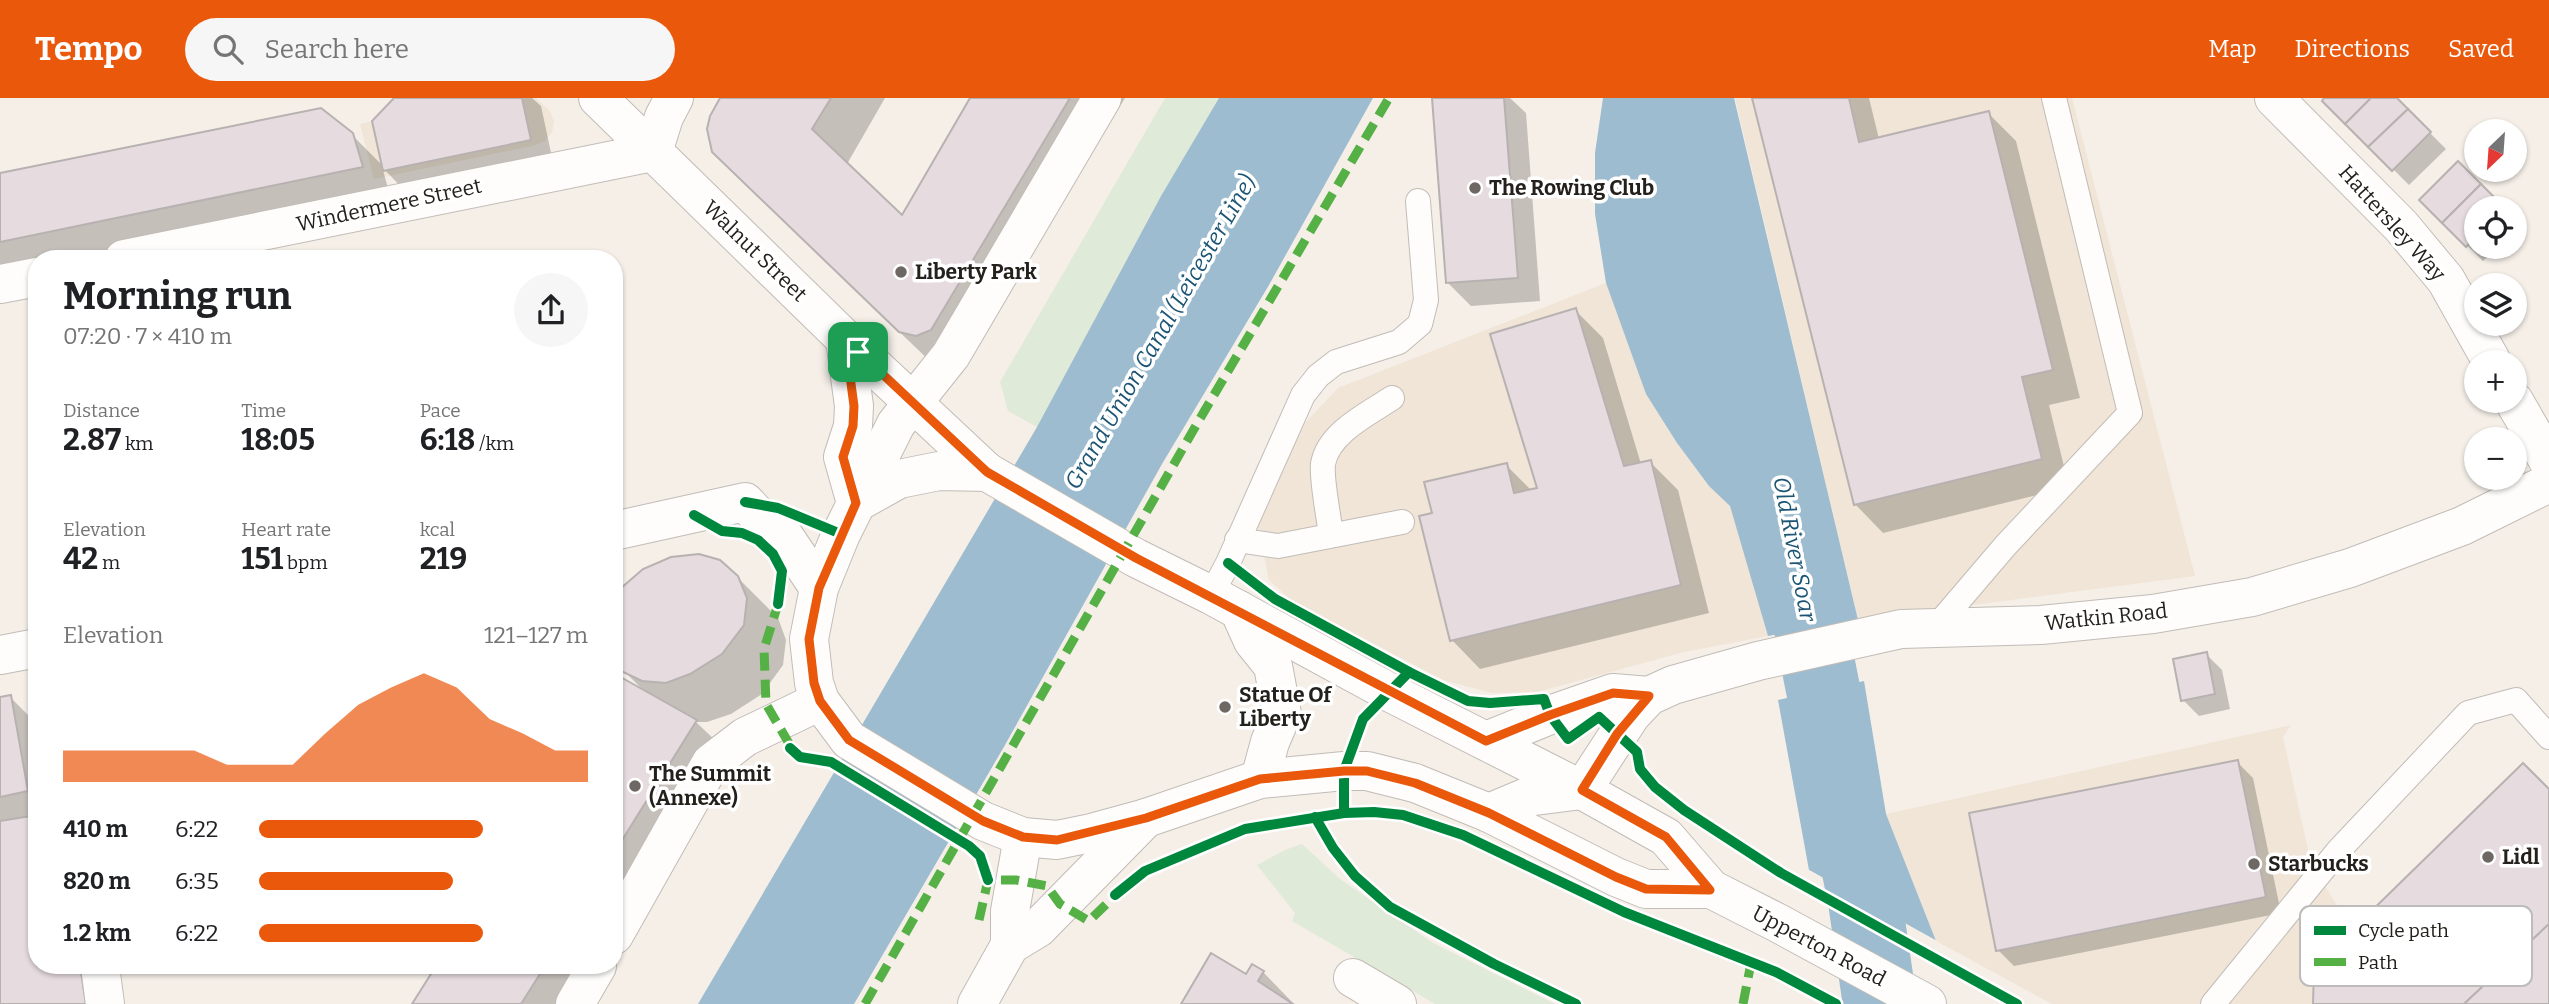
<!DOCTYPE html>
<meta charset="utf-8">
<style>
body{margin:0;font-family:Bitter,serif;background:#f6f6f6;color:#202124;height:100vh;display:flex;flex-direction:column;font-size:26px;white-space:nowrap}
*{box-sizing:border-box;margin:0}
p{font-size:23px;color:#757577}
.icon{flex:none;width:38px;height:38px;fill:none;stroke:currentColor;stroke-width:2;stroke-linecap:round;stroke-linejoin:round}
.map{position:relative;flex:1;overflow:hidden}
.panel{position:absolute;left:28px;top:152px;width:595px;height:724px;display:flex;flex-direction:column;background:#fff;border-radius:28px;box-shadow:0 2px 5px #0004}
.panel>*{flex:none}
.needle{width:46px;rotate:205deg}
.controls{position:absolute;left:2464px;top:21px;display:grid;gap:14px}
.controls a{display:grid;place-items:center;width:63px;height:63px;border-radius:50%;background:#fff;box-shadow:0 2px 5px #0004;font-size:35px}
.pin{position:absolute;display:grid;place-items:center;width:60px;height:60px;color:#fff;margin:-30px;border-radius:14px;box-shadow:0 4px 10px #0006}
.round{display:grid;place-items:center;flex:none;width:74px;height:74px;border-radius:37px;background:#f6f6f6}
.overview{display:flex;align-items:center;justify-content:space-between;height:119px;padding:0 35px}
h1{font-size:38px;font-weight:700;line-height:52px}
.stats{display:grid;grid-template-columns:repeat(3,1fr);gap:10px;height:119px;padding:7px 35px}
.stats div{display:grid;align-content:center}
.stats b{font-size:30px;font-weight:700}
.stats small{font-size:19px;font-weight:400}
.stats p{font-size:19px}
.chart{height:196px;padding:14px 35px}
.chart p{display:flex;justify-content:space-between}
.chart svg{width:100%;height:126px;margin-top:7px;fill:#ea580c;opacity:.7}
ul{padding:0 35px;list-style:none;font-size:23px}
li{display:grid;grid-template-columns:112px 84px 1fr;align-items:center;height:52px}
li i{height:18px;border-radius:9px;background:#ea580c}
header{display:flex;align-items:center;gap:42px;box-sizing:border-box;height:98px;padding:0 35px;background:#ea580c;color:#fff}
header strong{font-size:33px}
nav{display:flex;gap:38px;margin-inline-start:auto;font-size:24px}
.search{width:490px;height:63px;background:#f6f6f6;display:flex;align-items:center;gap:18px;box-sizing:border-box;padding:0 24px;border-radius:38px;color:#757577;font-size:26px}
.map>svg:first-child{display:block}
.built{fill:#f0e5d6}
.green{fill:#e0ead8}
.water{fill:#9dbccf}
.pier{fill:#f5efe8}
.shadow{fill:#0003}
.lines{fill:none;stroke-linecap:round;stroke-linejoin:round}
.river{stroke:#9dbccf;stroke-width:74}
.building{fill:#e6dbde;stroke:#b7b2b1;stroke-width:2}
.lane-casing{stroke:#c1bcb6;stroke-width:26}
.street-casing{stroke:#c1bcb6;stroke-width:40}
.secondary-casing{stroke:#c1bcb6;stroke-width:40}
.lane{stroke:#fefdfc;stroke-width:24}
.street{stroke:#fefdfc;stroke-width:38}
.secondary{stroke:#fefdfc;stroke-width:38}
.quiet{stroke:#55b145;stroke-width:9;stroke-dasharray:18 9;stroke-linecap:butt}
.cycleway-casing{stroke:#fff;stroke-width:15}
.cycleway{stroke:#00873e;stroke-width:10}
.route-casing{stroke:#fff;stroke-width:14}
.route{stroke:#ea580c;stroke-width:9}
.poi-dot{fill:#6d6863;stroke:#fff;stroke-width:2.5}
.labels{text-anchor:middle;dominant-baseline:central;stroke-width:7;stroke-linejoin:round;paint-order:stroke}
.poi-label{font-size:21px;font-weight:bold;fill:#24201b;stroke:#fff;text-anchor:start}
.street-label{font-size:21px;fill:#24201b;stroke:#fff}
.water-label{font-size:23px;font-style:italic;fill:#1c5574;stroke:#fff}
.key{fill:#fff;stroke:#bdbcbb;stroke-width:2}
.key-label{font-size:19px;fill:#24201b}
</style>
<header>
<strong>Tempo</strong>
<div class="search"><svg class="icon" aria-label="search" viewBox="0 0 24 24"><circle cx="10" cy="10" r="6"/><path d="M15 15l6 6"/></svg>Search here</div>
<nav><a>Map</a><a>Directions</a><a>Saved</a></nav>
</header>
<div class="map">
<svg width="2549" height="906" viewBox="0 0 2549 906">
<rect width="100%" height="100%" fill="#f5efe8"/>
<g class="built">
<path d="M 394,0 L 536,0 L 550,13 L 554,24 L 552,34 L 545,43 L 532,48 L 374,81 L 360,26 L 372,23 Z"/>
<path d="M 1735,0 L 2072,0 L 2195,478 L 1858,522 Z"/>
<path d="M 1606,185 L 1646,296 L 1677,345 L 1709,388 L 1730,407 L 1768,538 L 1684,554 L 1537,594 L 1492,595 L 1443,582 L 1292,503 L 1269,482 L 1256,420 L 1305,325 L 1338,290 Z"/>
<path d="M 2291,627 L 2283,639 L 2311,765 L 2352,832 L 2314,869 L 2313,906 L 2052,906 L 1936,843 L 1886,716 Z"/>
</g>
<g class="green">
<path d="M 1165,0 L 1219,0 L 1161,98 L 1037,329 L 1008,313 L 1000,284 Z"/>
<path d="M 1302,746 L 1340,781 L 1433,845 L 1555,906 L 1435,906 L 1292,823 L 1295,815 L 1257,767 L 1285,752 Z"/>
</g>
<g class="water">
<path d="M 1219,0 L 1373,0 L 1269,187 L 1162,366 L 1005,647 L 854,906 L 698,906 L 1037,329 L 1161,98 Z"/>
<path d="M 1603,0 L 1734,0 L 1858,522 L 1768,538 L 1730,408 L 1709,388 L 1677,345 L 1646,296 L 1606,185 L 1595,116 L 1595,55 Z"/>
<path d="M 1864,583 L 1886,716 L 1936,843 L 1809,772 L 1778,602 Z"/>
</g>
<path class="pier" d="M 1805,769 L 1809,772 L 1939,844 L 1934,846 L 1808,775 Z"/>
<g class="shadow">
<path d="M 396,0 L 532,0 L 541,8 L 553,64 L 407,95 L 382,69 L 390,97 L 79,161 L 37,161 L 0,177 L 0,77 L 352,37 L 384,69 Z"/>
<path d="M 723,0 L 885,0 L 847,66 L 902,120 L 972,0 L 1125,0 L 965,267 L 935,268 L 721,63 Z"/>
<path d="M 1434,0 L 1510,0 L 1526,15 L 1540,203 L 1471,208 L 1448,185 Z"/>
<path d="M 1754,0 L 1869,0 L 1879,41 L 1988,15 L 2016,43 L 2080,300 L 2049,307 L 2069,389 L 1883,435 L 1855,406 Z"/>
<path d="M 2327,0 L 2395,0 L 2446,51 L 2409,87 L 2324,2 Z"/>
<path d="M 2458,65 L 2503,110 L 2476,110 L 2476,149 L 2497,149 L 2483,163 L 2421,102 Z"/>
<path d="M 1575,212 L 1603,240 L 1641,366 L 1650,364 L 1678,392 L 1709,515 L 1480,571 L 1452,542 L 1434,416 L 1506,367 L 1532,393 L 1539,391 Z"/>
<path d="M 737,479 L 778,520 L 786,542 L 783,567 L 762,596 L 731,616 L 707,624 L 696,624 L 719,646 L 614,814 L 614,585 L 643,592 L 623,572 Z"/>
<path d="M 2206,556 L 2222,572 L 2230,611 L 2199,618 L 2183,602 Z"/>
<path d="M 10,599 L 33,622 L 37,643 L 37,868 L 104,868 L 109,906 L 0,906 L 0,601 Z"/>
<path d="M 2237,664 L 2253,680 L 2281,815 L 2014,868 L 1998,852 Z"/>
<path d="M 438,868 L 581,868 L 558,906 L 414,906 Z"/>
<path d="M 1263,874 L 1294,906 L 1183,906 L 1247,879 Z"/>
</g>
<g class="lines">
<path class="river" d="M 1799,470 L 1865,803 L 1880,906"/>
</g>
<g class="building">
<path d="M 394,0 L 522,0 L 531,42 L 383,73 L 372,23 Z"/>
<path d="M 720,0 L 831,0 L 812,31 L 902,117 L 970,0 L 1070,0 L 931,232 L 916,238 L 899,234 L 712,54 L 707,31 L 710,18 Z"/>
<path d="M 1432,0 L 1504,0 L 1518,180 L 1446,185 Z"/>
<path d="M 1752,0 L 1849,0 L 1859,44 L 1989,13 L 2053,272 L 2022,279 L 2042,361 L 1854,407 Z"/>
<path d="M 2324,0 L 2371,0 L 2345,26 L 2322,3 Z"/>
<path d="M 2371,0 L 2397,0 L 2408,11 L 2368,49 L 2345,26 Z"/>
<path d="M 321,10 L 353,35 L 363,69 L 0,144 L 0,75 Z"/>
<path d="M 2408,11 L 2431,34 L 2392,73 L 2368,49 Z"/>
<path d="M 2458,63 L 2481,86 L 2442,125 L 2419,102 Z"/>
<path d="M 2481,86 L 2505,110 L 2476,110 L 2476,138 L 2466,149 L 2442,125 Z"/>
<path d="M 1576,210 L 1624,368 L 1651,362 L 1681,487 L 1450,543 L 1419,418 L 1432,415 L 1424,384 L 1507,365 L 1514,395 L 1537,390 L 1490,236 Z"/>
<path d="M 699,456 L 720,462 L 738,478 L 747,500 L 744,527 L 722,556 L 690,576 L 666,585 L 642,583 L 621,573 L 614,564 L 614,500 L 620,491 L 643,471 L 671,459 Z"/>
<path d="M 2207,554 L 2215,596 L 2181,603 L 2173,561 Z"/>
<path d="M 617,577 L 697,622 L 614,755 L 614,581 Z"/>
<path d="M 11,597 L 28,693 L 0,699 L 0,599 Z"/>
<path d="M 2238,662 L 2266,799 L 1996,853 L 1969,715 Z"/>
<path d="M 2523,665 L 2549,691 L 2549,826 L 2464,906 L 2313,906 L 2314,869 Z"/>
<path d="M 37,717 L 37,868 L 80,868 L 86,906 L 0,906 L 0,723 Z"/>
<path d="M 2549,826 L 2549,906 L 2464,906 Z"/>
<path d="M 1211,855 L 1246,876 L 1252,866 L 1264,873 L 1258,883 L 1293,906 L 1181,906 Z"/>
<path d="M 436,868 L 545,868 L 521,906 L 412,906 Z"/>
</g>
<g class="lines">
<defs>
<g id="lane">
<path d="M 1331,437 C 1329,420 1321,380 1323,366 C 1328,335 1368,316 1392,300"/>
<path d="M 1237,442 L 1278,448 L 1402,424"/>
<path d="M 1211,497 L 1228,465 L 1303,297 L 1318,278 L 1336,264 L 1399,244 L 1420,226 L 1426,202 L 1418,103"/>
<path d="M 1936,529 L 2006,447 L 2130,315 L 2054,0"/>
<path d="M 2213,906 L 2338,753 L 2468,615 L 2516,602 L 2549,639"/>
</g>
<g id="street">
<path d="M 2274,0 L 2401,128 L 2446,182 L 2492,264"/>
<path d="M 124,161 L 653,54 L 664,19 L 674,0"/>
<path d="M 0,186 L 37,179"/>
<path d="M 2514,303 L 2549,364"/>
<path d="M 614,433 L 745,404 L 759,419 L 782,435 L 819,490"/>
<path d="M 0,557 L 37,550"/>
<path d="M 1486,643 L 1550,617 L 1613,595 L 1649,598"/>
<path d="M 1489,715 L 1527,699 L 1582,692 L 1631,617 L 1649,598 L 1673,587 L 1758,563 L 1901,531 L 2041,527 L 2153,516 L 2252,499 L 2350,470 L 2462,428 L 2549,385"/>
<path d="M 614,837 L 711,665 L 745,639 L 820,603"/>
<path d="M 100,868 L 105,906"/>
<path d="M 1353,880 L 1397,906"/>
<path d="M 575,906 L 597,868"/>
</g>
<g id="secondary">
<path d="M 598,0 L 845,241 L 987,374 L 1136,460 L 1211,497 L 1391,595 L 1582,692 L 1666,739 L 1711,791 L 1778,825 L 1927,906"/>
<path d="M 1102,0 L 951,257 L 896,326 L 841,436 L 819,490 L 809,541 L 814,585 L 820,603 L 849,642 L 983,723 L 1023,739 L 1057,742 L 1091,735 L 1146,720 L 1260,681 L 1344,673 L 1367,673 L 1415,685 L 1489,715 L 1616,779 L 1646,791 L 1711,791"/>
<path d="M 845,241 L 854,308 L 853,328 L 843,359 L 856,405"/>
<path d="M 856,405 L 899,381 L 939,373 L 987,374"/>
<path d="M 1239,512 L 1253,543 L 1273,568 L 1282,616 L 1270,644 L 1260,681"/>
<path d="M 1010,847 L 1038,830 L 1146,720"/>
<path d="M 977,906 L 1010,847 L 1010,813 L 1023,739"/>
</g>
</defs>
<use href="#lane" class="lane-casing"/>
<use href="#street" class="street-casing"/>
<use href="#secondary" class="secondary-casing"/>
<use href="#lane" class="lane"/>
<use href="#street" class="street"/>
<use href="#secondary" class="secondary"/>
<g class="quiet">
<path d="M 779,503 L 764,551 L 766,606 L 794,654"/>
<path d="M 979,822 L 988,782 L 1016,782 L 1047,788 L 1060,806 L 1089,823 L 1120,793"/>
<path d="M 865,906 L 1198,324 L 1389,0"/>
<path d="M 1743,906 L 1751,865"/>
</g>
<defs>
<g id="cycleway">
<path d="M 745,404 L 778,410 L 841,436"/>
<path d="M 694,417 L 722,433 L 742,435 L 758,442 L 773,456 L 782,473 L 778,506"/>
<path d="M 1228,465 L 1275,501 L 1409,574 L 1468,603 L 1490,605 L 1544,601 L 1550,617 L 1568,641 L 1599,619 L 1637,654 L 1640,671 L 1655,689 L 1684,712 L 1781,775 L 2017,906"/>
<path d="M 790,650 L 800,659 L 831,664 L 969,748 L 980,758 L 988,782"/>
<path d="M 1344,715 L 1344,673 L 1363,621 L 1409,574"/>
<path d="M 1315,719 L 1333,750 L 1355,778 L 1390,809 L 1494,866 L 1576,906"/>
<path d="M 1115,797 L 1145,773 L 1245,731 L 1344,715 L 1374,714 L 1403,717 L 1463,737 L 1624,814 L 1776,874 L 1836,906"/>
</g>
</defs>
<use href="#cycleway" class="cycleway-casing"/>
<use href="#cycleway" class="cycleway"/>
</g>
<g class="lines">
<defs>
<path id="route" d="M 845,241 L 987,374 L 1136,460 L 1486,643 L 1550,617 L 1613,595 L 1649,598 L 1617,636 L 1582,692 L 1666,739 L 1710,792 L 1646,791 L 1616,779 L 1489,715 L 1415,685 L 1367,673 L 1344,673 L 1260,681 L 1146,720 L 1057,742 L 1023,739 L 983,723 L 849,642 L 820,603 L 814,585 L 809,541 L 819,490 L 856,405 L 843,359 L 853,328 L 854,308 Z"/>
</defs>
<use href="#route" class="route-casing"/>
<use href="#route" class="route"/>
</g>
<g class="poi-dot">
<circle cx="1475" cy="90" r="7"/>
<circle cx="901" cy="174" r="7"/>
<circle cx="1225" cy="609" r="7"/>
<circle cx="635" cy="688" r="7"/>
<circle cx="2488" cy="759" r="7"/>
<circle cx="2254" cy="766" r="7"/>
</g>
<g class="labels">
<g class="poi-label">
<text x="1489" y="90">The Rowing Club</text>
<text x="915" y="174">Liberty Park</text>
<text x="1239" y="597">Statue Of<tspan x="1239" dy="24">Liberty</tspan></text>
<text x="649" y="676">The Summit<tspan x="649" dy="24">(Annexe)</tspan></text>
<text x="2502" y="759">Lidl</text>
<text x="2268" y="766">Starbucks</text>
</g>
<g class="street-label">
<text transform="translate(389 107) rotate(-12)">Windermere Street</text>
<text transform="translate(2392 125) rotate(48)">Hattersley Way</text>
<text transform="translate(755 153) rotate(44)">Walnut Street</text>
<text transform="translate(2106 519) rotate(-6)">Watkin Road</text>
<text transform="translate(1819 848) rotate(28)">Upperton Road</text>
</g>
<g class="water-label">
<text transform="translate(1160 234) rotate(-60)">Grand Union Canal (Leicester Line)</text>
<text transform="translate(1795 451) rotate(79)">Old River Soar</text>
</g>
</g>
<rect x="2300" y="808" width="232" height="80" rx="10" class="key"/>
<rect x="2314" y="828" width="32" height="9" fill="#00873e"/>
<rect x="2314" y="860" width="32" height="8" fill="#55b145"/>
<g class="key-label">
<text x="2358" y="839">Cycle path</text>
<text x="2358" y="871">Path</text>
</g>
</svg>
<div class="controls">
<a><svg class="needle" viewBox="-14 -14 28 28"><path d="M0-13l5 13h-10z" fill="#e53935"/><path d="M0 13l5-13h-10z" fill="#757577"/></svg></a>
<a><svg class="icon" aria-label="locate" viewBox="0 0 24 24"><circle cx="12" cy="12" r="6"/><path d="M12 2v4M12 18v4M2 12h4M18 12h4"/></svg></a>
<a><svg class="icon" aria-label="layers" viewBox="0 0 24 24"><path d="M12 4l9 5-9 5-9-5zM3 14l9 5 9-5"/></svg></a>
<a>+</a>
<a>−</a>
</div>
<div class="pin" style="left:858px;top:254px;background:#1e9e55"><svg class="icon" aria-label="arrive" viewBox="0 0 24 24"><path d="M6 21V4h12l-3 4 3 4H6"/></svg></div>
<section class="panel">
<div class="overview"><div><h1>Morning run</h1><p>07:20 · 7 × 410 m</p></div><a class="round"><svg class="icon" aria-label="share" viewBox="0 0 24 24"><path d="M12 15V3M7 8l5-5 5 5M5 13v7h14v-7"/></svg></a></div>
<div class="stats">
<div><p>Distance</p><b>2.87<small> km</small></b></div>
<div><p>Time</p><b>18:05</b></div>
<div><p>Pace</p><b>6:18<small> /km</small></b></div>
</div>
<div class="stats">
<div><p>Elevation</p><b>42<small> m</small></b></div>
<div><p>Heart rate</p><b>151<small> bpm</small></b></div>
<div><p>kcal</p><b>219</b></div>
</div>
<div class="chart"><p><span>Elevation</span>121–127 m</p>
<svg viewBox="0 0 160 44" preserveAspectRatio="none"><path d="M0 44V33L10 33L20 33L30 33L40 33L50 38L60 38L70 38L80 27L90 17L100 11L110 6L120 11L130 22L140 27L150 33L160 33V44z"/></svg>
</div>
<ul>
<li><b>410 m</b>6:22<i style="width:68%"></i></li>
<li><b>820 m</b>6:35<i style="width:59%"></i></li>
<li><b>1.2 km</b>6:22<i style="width:68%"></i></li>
</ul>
</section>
</div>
